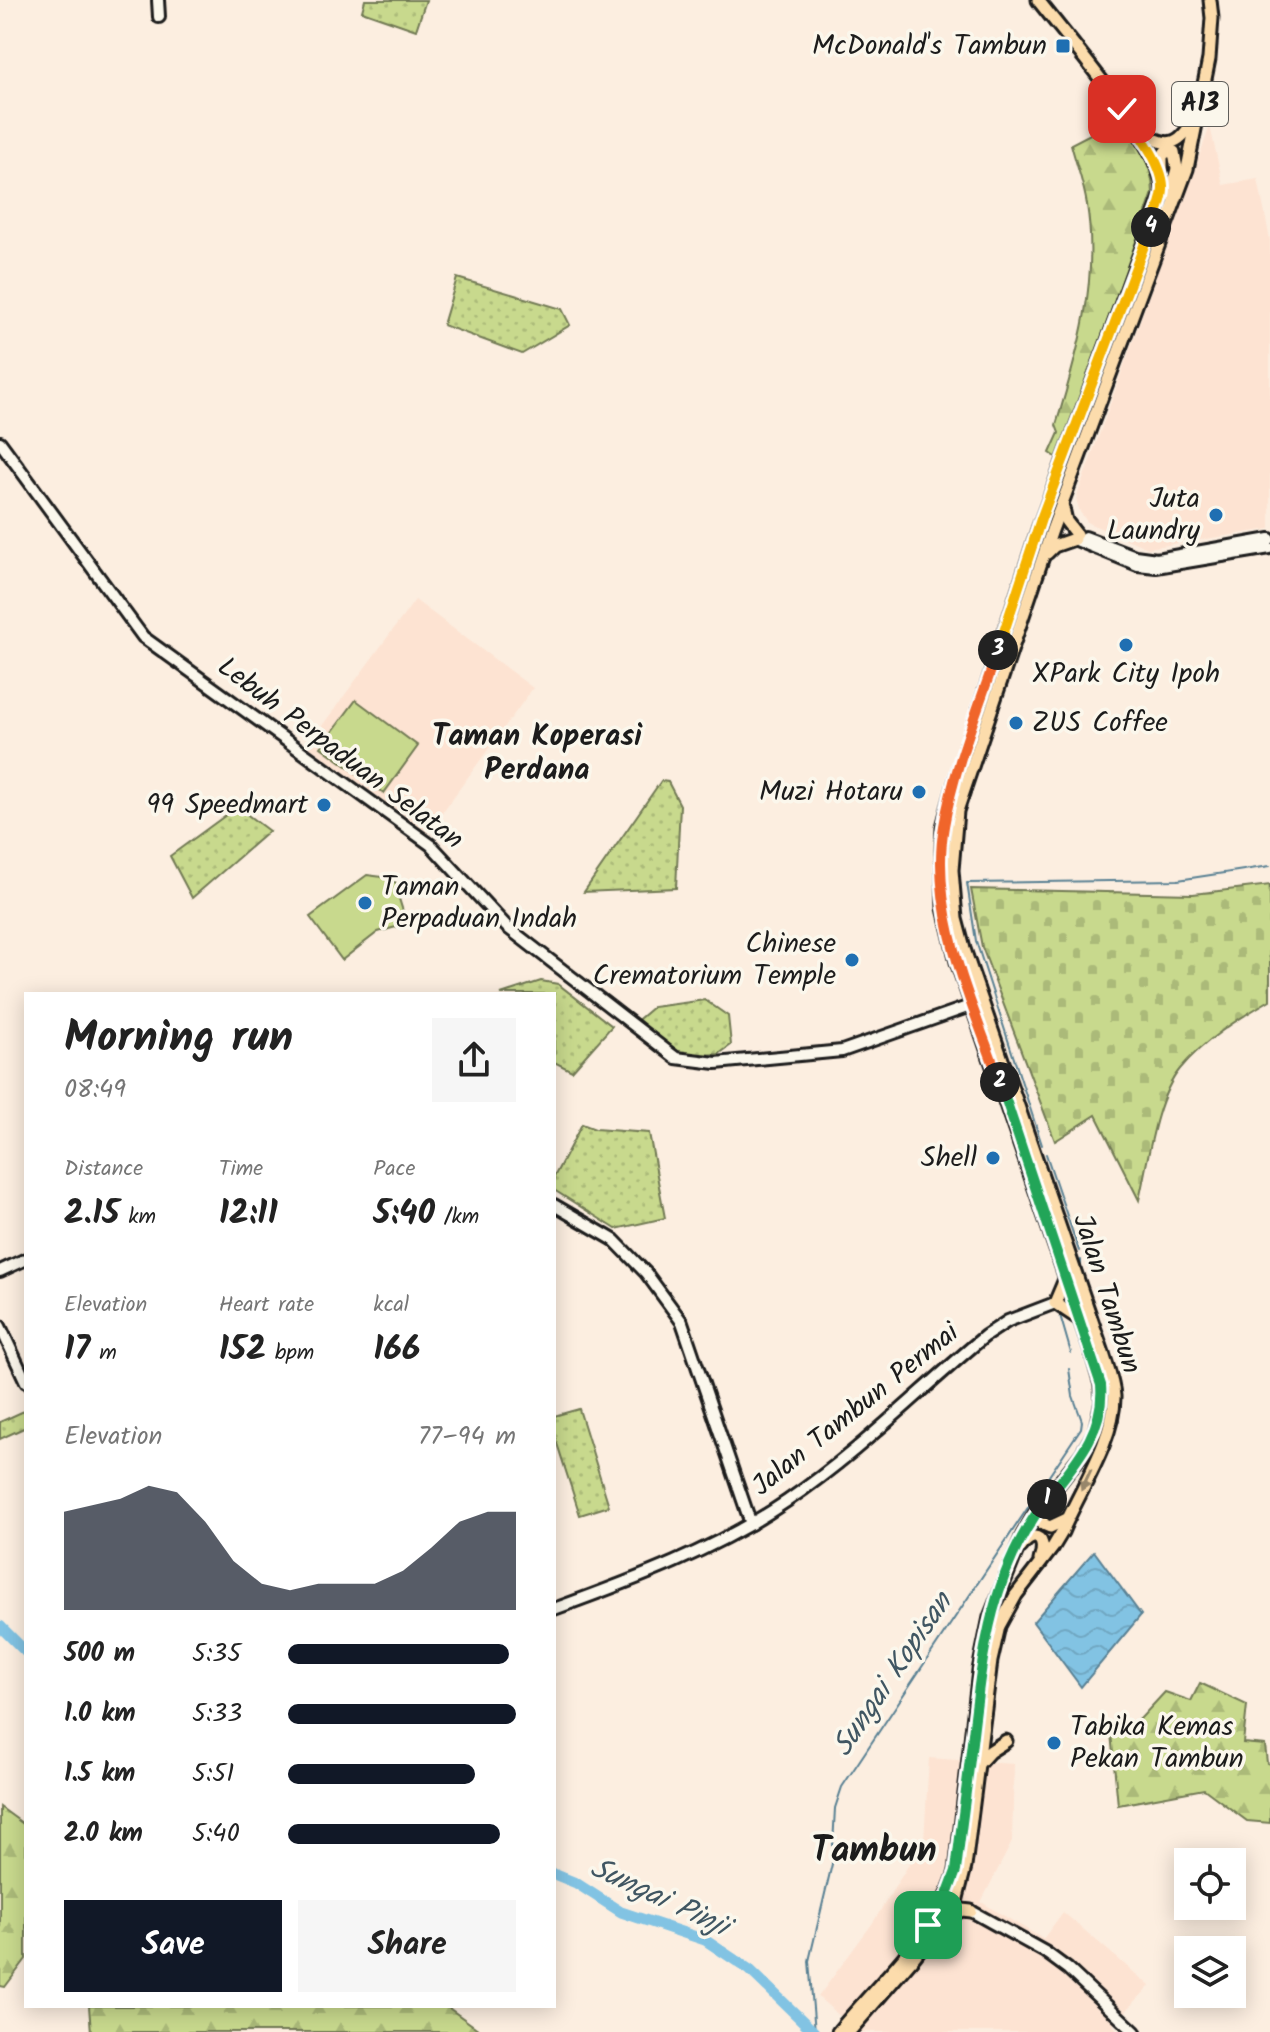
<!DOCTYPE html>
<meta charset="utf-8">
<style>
body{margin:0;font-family:Kalam,sans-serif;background:#f6f6f6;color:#222;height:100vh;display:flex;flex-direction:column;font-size:30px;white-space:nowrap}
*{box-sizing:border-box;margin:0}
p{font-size:26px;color:#767676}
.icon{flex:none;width:44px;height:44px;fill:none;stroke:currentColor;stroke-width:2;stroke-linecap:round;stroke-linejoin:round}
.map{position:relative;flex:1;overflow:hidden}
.details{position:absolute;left:24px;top:992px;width:532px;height:1016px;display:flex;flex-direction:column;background:#fff;border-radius:0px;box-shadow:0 4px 20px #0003}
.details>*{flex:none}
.controls{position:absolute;left:1174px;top:1848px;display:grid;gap:16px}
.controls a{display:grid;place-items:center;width:72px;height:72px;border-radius:0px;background:#fff;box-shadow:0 4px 20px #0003;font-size:40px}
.pin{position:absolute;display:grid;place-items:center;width:68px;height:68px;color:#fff;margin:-34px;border-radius:16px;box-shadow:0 4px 12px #0006}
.km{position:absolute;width:40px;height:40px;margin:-20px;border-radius:50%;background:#222;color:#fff;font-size:22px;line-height:40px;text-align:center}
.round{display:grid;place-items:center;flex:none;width:84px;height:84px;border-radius:0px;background:#f6f6f6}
.overview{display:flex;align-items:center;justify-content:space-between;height:136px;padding:0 40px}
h1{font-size:44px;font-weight:700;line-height:60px}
.stats{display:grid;grid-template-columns:repeat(3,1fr);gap:12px;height:136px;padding:8px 40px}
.stats div{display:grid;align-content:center}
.stats b{font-size:34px;font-weight:700}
.stats small{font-size:22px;font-weight:400}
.stats p{font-size:22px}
.chart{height:224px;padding:16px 40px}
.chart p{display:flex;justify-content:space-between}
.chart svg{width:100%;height:144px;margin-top:8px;fill:#111827;opacity:.7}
.cta{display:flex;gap:16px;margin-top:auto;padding:16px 40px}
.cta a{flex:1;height:92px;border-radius:0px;background:#111827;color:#fff;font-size:32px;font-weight:700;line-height:92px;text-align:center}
.cta a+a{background:#f6f6f6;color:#222}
ul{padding:0 40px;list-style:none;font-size:26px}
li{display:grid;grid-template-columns:128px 96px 1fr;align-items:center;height:60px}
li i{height:20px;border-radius:10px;background:#111827}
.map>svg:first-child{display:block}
.built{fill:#fde3d2}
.grass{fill:url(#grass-dots);stroke:#727a54;stroke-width:2}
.forest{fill:url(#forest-firs);stroke:#727a54;stroke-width:2}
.cemetery{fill:url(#cemetery-stones);stroke:#727a54;stroke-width:2}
.garden{fill:#c8d98d;stroke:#727a54;stroke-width:2}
.water{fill:url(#water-waves);stroke:#598093;stroke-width:2}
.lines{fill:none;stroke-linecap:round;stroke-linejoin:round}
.stream{stroke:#598093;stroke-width:2}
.river{stroke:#82c3e3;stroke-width:11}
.secondary-casing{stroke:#1c1c1c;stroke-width:16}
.primary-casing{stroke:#1c1c1c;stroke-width:17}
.secondary{stroke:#fbf7ec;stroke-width:10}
.primary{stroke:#fcdcac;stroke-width:11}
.oneway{fill:#97866b}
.split-1-casing{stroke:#fff;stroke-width:16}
.split-2-casing{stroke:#fff;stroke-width:16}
.split-3-casing{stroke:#fff;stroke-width:16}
.split-4-casing{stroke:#fff;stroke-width:16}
.split-5-casing{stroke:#fff;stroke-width:16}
.split-1{stroke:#22a559;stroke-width:10}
.split-2{stroke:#22a559;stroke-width:10}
.split-3{stroke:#f0652b;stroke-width:10}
.split-4{stroke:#f5b400;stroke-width:10}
.split-5{stroke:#f5b400;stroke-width:10}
.poi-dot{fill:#1f6fb2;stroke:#fbf7ec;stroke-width:3}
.labels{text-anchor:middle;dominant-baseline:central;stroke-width:7;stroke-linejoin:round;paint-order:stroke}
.shield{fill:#fbf7ec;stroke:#5f5e5a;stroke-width:2}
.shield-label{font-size:26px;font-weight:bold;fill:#1c1c1c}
.poi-label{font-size:28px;fill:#1c1c1c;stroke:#fbf7ec;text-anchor:end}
.street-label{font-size:28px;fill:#1c1c1c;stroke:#fbf7ec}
.neighbourhood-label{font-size:30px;font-weight:bold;fill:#1c1c1c;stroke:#fbf7ec}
.water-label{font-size:30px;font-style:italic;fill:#405662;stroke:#fbf7ec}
.district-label{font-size:36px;font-weight:bold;fill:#1c1c1c;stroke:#fbf7ec}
</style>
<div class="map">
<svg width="1270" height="2032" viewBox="0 0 1270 2032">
<defs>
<pattern id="grass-dots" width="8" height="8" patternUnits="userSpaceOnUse" patternTransform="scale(2)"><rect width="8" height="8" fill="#c8d98d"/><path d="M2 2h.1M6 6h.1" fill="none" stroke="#abba79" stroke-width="1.8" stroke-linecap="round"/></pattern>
<pattern id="forest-firs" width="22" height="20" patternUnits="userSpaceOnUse" patternTransform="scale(2)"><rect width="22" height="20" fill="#c8d98d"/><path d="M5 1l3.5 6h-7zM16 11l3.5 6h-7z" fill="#abba79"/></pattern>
<pattern id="cemetery-stones" width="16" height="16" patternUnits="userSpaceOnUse" patternTransform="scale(2)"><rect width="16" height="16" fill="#c8d98d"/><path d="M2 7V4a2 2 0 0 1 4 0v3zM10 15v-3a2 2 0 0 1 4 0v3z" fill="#abba79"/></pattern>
<pattern id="water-waves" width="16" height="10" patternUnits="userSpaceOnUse" patternTransform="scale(2)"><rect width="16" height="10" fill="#82c3e3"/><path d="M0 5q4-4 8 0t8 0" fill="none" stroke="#70a7c2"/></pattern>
</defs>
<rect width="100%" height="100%" fill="#fceee0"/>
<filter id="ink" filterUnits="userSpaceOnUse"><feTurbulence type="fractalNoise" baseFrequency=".0125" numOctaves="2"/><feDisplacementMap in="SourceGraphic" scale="16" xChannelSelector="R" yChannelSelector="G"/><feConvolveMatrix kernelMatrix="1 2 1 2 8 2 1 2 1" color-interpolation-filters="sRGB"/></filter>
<g filter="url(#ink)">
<g class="built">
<path d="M 1210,126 L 1223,185 L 1258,179 L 1270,240 L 1270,529 L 1148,548 L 1088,523 L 1080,512 L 1076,499 Z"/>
<path d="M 415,600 L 533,688 L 428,832 L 307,746 Z"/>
<path d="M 929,1758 L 1014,1764 L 1012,1842 L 981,1902 L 1043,1939 L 1063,1912 L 1150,1986 L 1113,2025 L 1119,2032 L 858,2032 L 818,1997 L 872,1924 L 924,1840 Z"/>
</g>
<g class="grass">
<path d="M 365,0 L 426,0 L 416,30 L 362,11 Z"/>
<path d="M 457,278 L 562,309 L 570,325 L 522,354 L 443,325 Z"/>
<path d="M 661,781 L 668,782 L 680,805 L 676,888 L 584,892 Z"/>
<path d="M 237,807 L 269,831 L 192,898 L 170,856 Z"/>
<path d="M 541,981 L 558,984 L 612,1026 L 572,1071 L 554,1062 L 554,994 L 501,994 Z"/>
<path d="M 705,1000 L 728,1016 L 731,1045 L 719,1054 L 683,1056 L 633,1024 L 653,1007 Z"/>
<path d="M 582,1124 L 595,1129 L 649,1133 L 665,1218 L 616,1229 L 554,1190 L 554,1177 Z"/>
<path d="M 579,1409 L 609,1506 L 580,1515 L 554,1434 L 554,1416 Z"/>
<path d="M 26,1410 L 26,1427 L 0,1439 L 0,1422 Z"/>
</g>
<g class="forest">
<path d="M 1119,119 C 1137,143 1153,161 1153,193 L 1059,459 L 1050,453 L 1059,433 L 1056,425 C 1078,353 1099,281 1087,205 C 1084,184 1076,164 1071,144 Z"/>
<path d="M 1200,1683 L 1247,1705 L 1243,1743 L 1265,1745 L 1267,1763 L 1270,1764 L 1270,1823 L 1247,1821 L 1204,1789 L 1118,1805 L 1111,1733 L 1141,1718 L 1165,1692 L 1191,1701 Z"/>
<path d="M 0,1807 L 26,1826 L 26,1959 L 5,1987 L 0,1986 Z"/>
<path d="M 89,2006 L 446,2006 L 482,2032 L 91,2032 Z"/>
</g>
<path class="cemetery" d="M 1270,885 L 1270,1000 C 1238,1019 1204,1040 1180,1069 C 1155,1099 1148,1162 1139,1200 L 1096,1115 L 1055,1141 L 982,947 L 971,889 L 1193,894 Z"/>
<g class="garden">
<path d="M 356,700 L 418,746 L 384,793 L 321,747 Z"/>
<path d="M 367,875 L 390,878 L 398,885 L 396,889 L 407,924 L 378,932 L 342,960 L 310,917 Z"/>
</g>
<path class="water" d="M 1094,1551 L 1141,1615 L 1081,1687 L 1033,1622 Z"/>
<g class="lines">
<g class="stream">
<path d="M 1042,1145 L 976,941 L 967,883 L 1178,880 L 1270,866"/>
<path d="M 1046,1154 L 1079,1251"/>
<path d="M 1081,1270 L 1081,1260"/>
<path d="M 1060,1315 L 1071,1353"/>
<path d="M 815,2032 L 809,1961 L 832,1864 L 835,1808 L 842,1787 L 1081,1428 L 1082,1421 L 1073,1396 L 1069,1369"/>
</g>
<g class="river">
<path d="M 0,1626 L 26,1652"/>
<path d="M 554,1874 L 576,1883 L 621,1912 L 705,1940 L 750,1970 L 814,2032"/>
</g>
<defs>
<g id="secondary">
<path d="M 158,0 L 159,17"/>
<path d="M 0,442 L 143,637 L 431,845 L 507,927 L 676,1058 L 716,1063 L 842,1051 L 973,1005"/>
<path d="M 1085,537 L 1135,556 L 1157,559 L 1270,539"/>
<path d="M 1074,539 L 1138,565 L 1156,567 L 1270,548"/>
<path d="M 554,1205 L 614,1240 L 646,1273 L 682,1322 L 751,1524"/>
<path d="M 0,1271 L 26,1259"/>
<path d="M 0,1326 L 26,1382"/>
<path d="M 554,1609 C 634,1580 717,1549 787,1501 C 858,1453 919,1391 985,1336 L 1008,1321 L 1055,1303"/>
<path d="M 971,1911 L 1045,1952 L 1068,1969 L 1135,2032"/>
</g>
<g id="primary">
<path d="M 1139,130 C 1165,148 1178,149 1194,119"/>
<path d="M 1162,171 L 1162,157 L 1165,152 L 1174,152 L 1177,169 L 1170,195"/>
<path d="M 1062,504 L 1066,521 L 1076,534"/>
<path d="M 1047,553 L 1054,546 L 1074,539"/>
<path d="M 1066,1277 L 1055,1303 L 1079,1319"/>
<path d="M 1045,1505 L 1041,1516 L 1043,1524 L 1050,1527 L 1067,1519"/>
<path d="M 1021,1547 C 1035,1527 1048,1540 1040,1560"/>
<path d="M 979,1763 L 989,1752 L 1006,1741"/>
<path d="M 946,1918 L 962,1910 L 971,1911"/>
<path d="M 838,2032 C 877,1984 939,1930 956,1871 L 979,1670 L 990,1617 L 1023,1535 L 1035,1514 L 1082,1454 L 1095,1432 L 1102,1402 L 1101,1385 L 1092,1354 L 957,962 L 944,908 L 942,851 L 943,827 L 955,783 L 1039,527 L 1163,192 C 1164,148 1067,38 1038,0"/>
<path d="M 849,2032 L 914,1957 L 956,1902 L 965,1867 L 991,1661 L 999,1626 L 1016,1595 L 1053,1547 L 1062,1532 C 1078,1493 1115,1439 1114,1396 C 1113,1381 1107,1367 1103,1353 L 964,949 L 956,919 L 952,870 L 957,811 L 1052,530 L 1187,169 L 1209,59 L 1212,18 L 1210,0"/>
</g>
</defs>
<use href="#secondary" class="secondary-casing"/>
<use href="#primary" class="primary-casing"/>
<use href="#secondary" class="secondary"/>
<use href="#primary" class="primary"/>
</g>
<defs><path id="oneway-solid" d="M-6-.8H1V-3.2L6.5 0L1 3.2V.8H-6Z" transform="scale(2)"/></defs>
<use class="oneway" href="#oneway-solid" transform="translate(1086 1480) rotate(115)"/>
</g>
<g class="lines" filter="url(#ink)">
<defs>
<path id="split-1" d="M 928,1925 L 947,1895 L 956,1871 C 960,1836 965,1801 969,1767 C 981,1672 985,1578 1047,1499"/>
<path id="split-2" d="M 1000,1082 L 1101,1385 C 1105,1432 1074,1464 1047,1499"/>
<path id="split-3" d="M 998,650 C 979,707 954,767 944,826 C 929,912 972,1003 1000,1082"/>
<path id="split-4" d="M 998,650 L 1041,519 L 1151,227"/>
<path id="split-5" d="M 1122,109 C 1136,129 1165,166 1163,190 C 1162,203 1156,216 1151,227"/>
</defs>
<use href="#split-1" class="split-1-casing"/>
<use href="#split-2" class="split-2-casing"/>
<use href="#split-3" class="split-3-casing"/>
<use href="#split-4" class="split-4-casing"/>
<use href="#split-5" class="split-5-casing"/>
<use href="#split-1" class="split-1"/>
<use href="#split-2" class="split-2"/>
<use href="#split-3" class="split-3"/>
<use href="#split-4" class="split-4"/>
<use href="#split-5" class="split-5"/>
</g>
<g class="poi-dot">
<rect x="1055" y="38" width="16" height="16" rx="4"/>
<circle cx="1216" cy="515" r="8"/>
<circle cx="1126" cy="645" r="8"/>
<circle cx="1016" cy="723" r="8"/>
<circle cx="919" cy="792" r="8"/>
<circle cx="324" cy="805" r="8"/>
<circle cx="365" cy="903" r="8"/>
<circle cx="852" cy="960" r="8"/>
<circle cx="993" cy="1158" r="8"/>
<circle cx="1054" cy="1743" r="8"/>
</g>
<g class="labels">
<rect class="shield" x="1172" y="82" width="56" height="44" rx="6"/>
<g class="shield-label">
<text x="1200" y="104">A13</text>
</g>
<g class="poi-label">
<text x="1047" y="46">McDonald's Tambun</text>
<text x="1200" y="499">Juta<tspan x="1200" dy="32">Laundry</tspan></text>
<text x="1126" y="674" text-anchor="middle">XPark City Ipoh</text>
<text x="1032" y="723" text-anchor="start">ZUS Coffee</text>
<text x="903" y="792">Muzi Hotaru</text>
<text x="308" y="805">99 Speedmart</text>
<text x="381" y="887" text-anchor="start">Taman<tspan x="381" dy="32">Perpaduan Indah</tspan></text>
<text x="836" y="944">Chinese<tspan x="836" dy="32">Crematorium Temple</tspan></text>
<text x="977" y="1158">Shell</text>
<text x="1070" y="1727" text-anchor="start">Tabika Kemas<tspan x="1070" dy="32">Pekan Tambun</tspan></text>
</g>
<g class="street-label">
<text transform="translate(340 754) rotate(37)">Lebuh Perpaduan Selatan</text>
<text transform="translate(1106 1294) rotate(72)">Jalan Tambun</text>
<text transform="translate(856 1410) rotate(-39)">Jalan Tambun Permai</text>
</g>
<g class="neighbourhood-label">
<text x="537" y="737">Taman Koperasi<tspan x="537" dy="34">Perdana</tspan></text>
</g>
<g class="water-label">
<text transform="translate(893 1675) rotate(-56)">Sungai Kopisan</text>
<text transform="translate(659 1898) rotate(25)">Sungai Pinji</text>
</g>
<g class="district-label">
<text x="874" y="1851">Tambun</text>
</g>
</g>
</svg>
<div class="controls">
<a><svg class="icon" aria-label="locate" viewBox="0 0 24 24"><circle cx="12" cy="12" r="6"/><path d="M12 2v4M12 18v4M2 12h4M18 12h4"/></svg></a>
<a><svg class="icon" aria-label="layers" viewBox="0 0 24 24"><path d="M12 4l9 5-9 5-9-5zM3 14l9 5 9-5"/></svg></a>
</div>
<div class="pin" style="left:928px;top:1925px;background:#1e9e55"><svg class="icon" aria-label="arrive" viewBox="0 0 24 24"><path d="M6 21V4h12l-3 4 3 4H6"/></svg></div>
<div class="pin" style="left:1122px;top:109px;background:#d93025"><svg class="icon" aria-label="check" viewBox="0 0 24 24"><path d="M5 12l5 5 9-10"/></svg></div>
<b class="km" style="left:1047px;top:1499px">1</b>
<b class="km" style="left:1000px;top:1082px">2</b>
<b class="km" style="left:998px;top:650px">3</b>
<b class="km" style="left:1151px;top:227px">4</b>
<section class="details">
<div class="overview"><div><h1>Morning run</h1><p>08:49</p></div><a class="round"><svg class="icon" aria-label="share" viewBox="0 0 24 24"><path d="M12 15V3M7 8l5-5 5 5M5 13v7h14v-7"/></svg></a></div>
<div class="stats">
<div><p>Distance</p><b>2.15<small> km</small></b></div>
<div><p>Time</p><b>12:11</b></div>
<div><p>Pace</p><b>5:40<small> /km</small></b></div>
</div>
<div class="stats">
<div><p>Elevation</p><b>17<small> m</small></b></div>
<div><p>Heart rate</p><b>152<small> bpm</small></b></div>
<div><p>kcal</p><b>166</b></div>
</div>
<div class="chart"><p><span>Elevation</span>77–94 m</p>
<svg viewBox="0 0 160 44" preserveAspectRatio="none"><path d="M0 44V14L10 12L20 10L30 6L40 8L50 17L60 29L70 36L80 38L90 36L100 36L110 36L120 32L130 25L140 17L150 14L160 14V44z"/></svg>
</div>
<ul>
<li><b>500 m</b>5:35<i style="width:97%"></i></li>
<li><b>1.0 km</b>5:33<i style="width:100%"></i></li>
<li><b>1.5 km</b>5:51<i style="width:82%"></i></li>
<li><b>2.0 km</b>5:40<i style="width:93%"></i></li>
</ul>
<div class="cta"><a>Save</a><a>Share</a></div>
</section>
</div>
